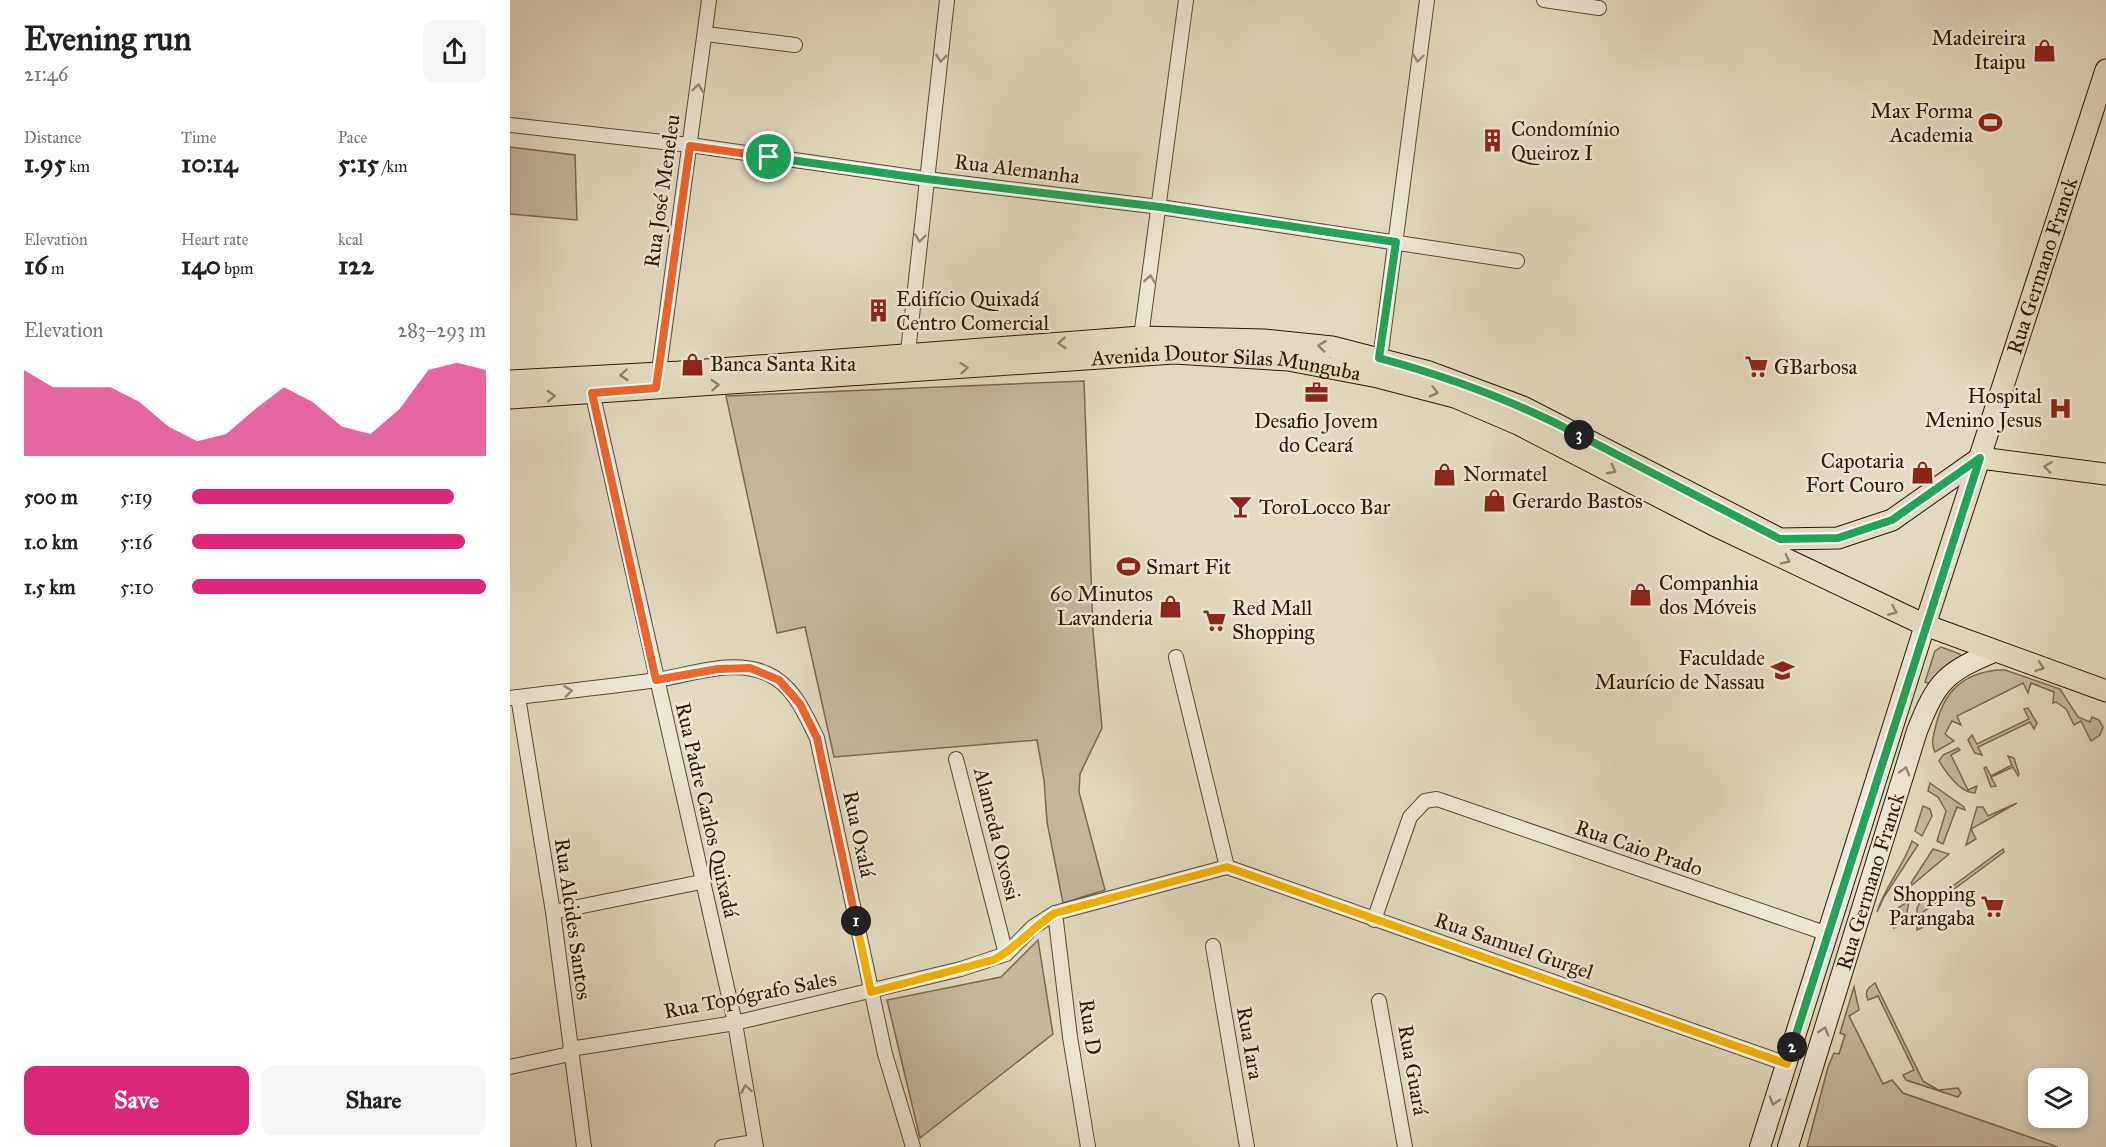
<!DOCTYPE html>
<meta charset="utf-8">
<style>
body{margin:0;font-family:"IM FELL Great Primer",serif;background:#f6f6f6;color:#202124;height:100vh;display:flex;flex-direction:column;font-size:22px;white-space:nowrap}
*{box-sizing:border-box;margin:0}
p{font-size:20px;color:#757577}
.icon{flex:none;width:33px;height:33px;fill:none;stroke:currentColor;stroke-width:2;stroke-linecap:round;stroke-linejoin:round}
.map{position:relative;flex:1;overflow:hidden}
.details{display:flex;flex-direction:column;background:#fff;width:510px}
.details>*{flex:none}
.tools{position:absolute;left:1518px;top:1068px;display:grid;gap:12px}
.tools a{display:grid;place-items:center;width:60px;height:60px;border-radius:12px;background:#fff;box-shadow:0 3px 9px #0003;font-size:30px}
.pin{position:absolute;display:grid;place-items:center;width:51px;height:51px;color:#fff;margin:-26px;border:3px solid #fff;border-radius:50%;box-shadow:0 2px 6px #0007}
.km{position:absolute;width:30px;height:30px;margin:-15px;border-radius:50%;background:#222;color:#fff;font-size:16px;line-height:30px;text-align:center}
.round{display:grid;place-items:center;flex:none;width:63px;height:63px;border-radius:12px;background:#f6f6f6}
.overview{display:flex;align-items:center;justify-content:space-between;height:102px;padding:0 24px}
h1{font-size:33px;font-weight:700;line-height:45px}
.figures{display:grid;grid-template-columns:repeat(3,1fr);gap:9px;height:102px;padding:6px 24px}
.figures div{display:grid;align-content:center}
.figures b{font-size:26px;font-weight:700}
.figures small{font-size:16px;font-weight:400}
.figures p{font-size:16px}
.chart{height:168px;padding:12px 24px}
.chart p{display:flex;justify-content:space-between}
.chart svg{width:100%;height:108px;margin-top:6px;fill:#db2777;opacity:.7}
.primary-button{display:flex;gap:12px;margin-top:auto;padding:12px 24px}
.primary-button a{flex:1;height:69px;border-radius:12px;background:#db2777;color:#fff;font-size:24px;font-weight:700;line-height:69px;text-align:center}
.primary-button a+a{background:#f6f6f6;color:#202124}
ul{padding:0 24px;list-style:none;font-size:20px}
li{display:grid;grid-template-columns:96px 72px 1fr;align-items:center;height:45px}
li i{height:15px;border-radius:8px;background:#db2777}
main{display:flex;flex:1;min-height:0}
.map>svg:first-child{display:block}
.green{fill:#c4b9a0;stroke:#7a6952;stroke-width:1.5}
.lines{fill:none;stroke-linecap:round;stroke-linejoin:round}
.street-casing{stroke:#5c4934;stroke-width:16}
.secondary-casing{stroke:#301905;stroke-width:22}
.primary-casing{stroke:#301905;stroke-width:23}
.street{stroke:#ece7d6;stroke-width:14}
.secondary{stroke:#ece7d6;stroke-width:20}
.primary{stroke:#e2dac0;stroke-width:21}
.oneway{stroke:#978a78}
.oneway2{stroke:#92836c}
.split-1-casing{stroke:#fff;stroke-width:12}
.split-2-casing{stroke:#fff;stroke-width:12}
.split-3-casing{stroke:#fff;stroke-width:12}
.split-4-casing{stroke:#fff;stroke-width:12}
.split-1{stroke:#f0652b;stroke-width:8}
.split-2{stroke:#f5b400;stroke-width:8}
.split-3{stroke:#22a559;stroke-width:8}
.split-4{stroke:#22a559;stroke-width:8}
.labels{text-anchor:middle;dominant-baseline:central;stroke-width:5;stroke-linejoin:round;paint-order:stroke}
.poi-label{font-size:21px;fill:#301905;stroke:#ece7d6;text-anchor:start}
.street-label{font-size:21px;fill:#301905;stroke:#ece7d6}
</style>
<main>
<section class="details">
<div class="overview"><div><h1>Evening run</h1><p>21:46</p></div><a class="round"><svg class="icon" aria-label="share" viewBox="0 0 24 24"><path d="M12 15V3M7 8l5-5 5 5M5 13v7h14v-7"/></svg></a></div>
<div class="figures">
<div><p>Distance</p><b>1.95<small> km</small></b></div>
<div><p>Time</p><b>10:14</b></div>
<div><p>Pace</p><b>5:15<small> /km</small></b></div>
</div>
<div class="figures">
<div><p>Elevation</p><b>16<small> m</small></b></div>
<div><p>Heart rate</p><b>140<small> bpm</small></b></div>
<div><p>kcal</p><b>122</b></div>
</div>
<div class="chart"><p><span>Elevation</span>283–293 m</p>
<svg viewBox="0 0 160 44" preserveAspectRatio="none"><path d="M0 44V9L10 16L20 16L30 16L40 22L50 32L60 38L70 35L80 25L90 16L100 22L110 32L120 35L130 25L140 9L150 6L160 9V44z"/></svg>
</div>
<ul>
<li><b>500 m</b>5:19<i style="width:89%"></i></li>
<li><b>1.0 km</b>5:16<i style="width:93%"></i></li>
<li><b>1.5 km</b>5:10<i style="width:100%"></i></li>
</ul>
<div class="primary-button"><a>Save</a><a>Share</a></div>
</section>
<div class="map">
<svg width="1596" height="1147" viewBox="0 0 1596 1147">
<rect width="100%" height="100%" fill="#e2dac0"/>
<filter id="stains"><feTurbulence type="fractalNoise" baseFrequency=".00333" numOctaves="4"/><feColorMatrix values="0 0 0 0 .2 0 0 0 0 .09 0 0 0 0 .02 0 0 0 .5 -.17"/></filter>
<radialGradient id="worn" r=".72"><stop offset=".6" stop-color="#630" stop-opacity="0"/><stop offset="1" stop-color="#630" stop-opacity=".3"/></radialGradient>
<g class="green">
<path d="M 0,147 L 65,155 L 67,220 L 0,214 Z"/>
<path d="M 574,381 L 583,631 L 592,728 L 570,774 L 569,792 L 595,890 L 553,903 L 537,822 L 534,780 L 527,740 L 324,757 L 295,627 L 267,633 L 216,396 Z"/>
<path d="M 1431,647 L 1450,654 L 1451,657 L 1428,673 L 1420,684 L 1415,682 L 1425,651 Z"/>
<path d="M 1487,670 L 1495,670 L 1550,689 L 1568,717 L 1580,722 L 1582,717 L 1589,720 L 1593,727 L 1590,735 L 1581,741 L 1571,721 L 1564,725 L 1556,709 L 1546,702 L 1543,703 L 1544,692 L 1521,683 L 1518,693 L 1513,683 L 1447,716 L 1451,725 L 1442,721 L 1435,734 L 1444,741 L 1425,752 C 1420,743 1424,735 1426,725 C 1434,692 1452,674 1487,670 Z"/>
<path d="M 1518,708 L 1527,723 L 1524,729 L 1520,722 L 1468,747 L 1472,755 L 1465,753 L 1458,740 L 1462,735 L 1467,744 L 1519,719 L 1514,709 Z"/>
<path d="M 1448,748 L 1450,750 L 1441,755 L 1458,790 L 1467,786 L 1465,793 C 1450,793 1437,774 1429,761 L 1433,755 Z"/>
<path d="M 1498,756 L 1504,758 L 1509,774 L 1508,776 L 1503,767 L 1481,777 L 1486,786 L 1481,787 L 1474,768 L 1476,767 L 1481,776 L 1502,765 Z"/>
<path d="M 1420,783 L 1454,807 L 1455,810 L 1447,807 L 1433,844 L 1427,841 L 1436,811 L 1428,797 L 1418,791 Z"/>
<path d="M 1507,803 L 1461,829 L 1466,839 L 1456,845 L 1467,807 L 1473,807 L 1478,816 Z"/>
<path d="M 1413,806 L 1420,809 L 1422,816 L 1412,836 L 1405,831 Z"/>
<path d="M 1402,841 L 1408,845 L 1374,897 L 1367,912 C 1375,886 1393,867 1402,841 Z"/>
<path d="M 1423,849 L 1439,854 L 1402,885 L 1401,883 Z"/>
<path d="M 1493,849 L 1494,852 L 1412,913 L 1418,925 L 1407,930 L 1407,908 L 1414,895 L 1421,902 Z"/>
<path d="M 1399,901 L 1395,923 L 1384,928 L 1380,921 L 1386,909 Z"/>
<path d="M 528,940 L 543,1034 L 410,1138 L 377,1000 L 491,977 Z"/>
<path d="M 1365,983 L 1413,1081 L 1428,1090 L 1448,1088 L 1451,1093 L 1448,1097 L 1396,1080 L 1393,1075 L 1404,1070 L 1368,996 L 1358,1000 C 1354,991 1358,988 1365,983 Z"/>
<path d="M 1344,987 L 1349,1010 L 1339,1016 L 1373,1084 L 1382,1080 L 1393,1093 L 1548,1147 L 1297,1147 L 1318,1067 L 1324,1053 L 1329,1054 L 1335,1035 L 1330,1033 Z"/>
</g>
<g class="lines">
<defs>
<g id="street">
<path d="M 1034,0 L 1089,8"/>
<path d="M 196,34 L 285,45"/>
<path d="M 0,125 L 180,145 L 417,179 L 650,207 L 1007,261"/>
<path d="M 631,337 L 676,0"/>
<path d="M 397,361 L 437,0"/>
<path d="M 869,367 L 917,0"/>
<path d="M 148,378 L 199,0"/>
<path d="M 81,387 L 225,1023 L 246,1147"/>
<path d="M 666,657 L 717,867"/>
<path d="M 8,697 L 43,912 L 74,1147"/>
<path d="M 0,698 C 48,692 97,687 146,680 C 181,675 223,658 258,674 C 284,686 295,714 307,738 L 375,1054 L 403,1147"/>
<path d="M 446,759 L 496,954"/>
<path d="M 717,867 L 1277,1064"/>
<path d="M 43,912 L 191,882"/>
<path d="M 545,913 L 560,1037 L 578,1147"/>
<path d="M 864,920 L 900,817 L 915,801 L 927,799 L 1318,934"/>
<path d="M 703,946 L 737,1147"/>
<path d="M 869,1001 L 895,1147"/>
<path d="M 60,1049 L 225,1023 L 451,969 L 496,954 L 523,927 L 545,913 L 717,867"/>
<path d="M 0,1067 L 60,1054"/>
<path d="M 212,1147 L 245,1142"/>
</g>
<g id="secondary">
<path d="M 1250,1147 L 1415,625"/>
<path id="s1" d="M 1278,1147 L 1407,731 C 1427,680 1436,672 1486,651"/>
</g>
<g id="primary">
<path d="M 0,381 L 169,372 L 631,337 L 754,340 L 822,347 L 919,372 L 1013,407 L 1270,539 L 1328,538 L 1382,520 L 1470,458 L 1596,474"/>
<path id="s2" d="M 0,398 L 664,353 L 778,360 L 868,377 L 945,397 L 1008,424 L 1204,525 L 1415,625 L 1596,691"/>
<path id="s3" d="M 1415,625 L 1596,70"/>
</g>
</defs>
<use href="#street" class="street-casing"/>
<use href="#secondary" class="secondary-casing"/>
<use href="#primary" class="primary-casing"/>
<use href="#street" class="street"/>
<use href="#secondary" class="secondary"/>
<use href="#primary" class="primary"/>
</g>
<defs><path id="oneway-chevron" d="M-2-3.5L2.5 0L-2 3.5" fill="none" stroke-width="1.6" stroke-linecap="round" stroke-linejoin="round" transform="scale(1.5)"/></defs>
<g class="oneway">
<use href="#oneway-chevron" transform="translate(431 58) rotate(96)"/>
<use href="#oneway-chevron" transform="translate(908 58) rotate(97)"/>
<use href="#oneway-chevron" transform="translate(188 88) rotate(-82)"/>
<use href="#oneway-chevron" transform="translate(410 238) rotate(97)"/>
<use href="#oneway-chevron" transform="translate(640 279) rotate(-81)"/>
<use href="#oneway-chevron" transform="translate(58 691) rotate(-7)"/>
<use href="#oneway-chevron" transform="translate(1395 771) rotate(-73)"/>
<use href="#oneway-chevron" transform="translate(1314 1031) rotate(-73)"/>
<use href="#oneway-chevron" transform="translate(236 1089) rotate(-100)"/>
<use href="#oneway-chevron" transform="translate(1264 1101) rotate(108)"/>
</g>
<g class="oneway2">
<use href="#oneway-chevron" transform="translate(552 343) rotate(176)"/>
<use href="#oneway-chevron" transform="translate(812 346) rotate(-173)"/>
<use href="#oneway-chevron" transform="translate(454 368) rotate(-5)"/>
<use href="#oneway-chevron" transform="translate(114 375) rotate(176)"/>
<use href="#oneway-chevron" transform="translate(205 385) rotate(-4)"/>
<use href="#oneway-chevron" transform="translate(924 392) rotate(15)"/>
<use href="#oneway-chevron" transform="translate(41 396) rotate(-3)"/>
<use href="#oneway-chevron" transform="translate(1538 467) rotate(-173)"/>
<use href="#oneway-chevron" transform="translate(1102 470) rotate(28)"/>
<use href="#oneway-chevron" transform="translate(1276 560) rotate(26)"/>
<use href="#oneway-chevron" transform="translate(1383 611) rotate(24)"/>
<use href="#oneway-chevron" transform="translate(1530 667) rotate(20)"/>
</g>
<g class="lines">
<defs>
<path id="split-1" d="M 259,157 L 180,146 L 146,388 L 82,393 L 146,680 L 208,669 L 240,668 L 269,680 L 290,704 L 307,738 L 346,921"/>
<path id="split-2" d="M 346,921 L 361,992 L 483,960 C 506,949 522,927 545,913 L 717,867 L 1277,1064 L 1282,1047"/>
<path id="split-3" d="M 1069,435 L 1270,539 L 1328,538 L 1382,520 L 1470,458 L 1282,1047"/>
<path id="split-4" d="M 259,157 L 417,179 L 650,207 L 886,242 L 869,358 C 939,377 1005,401 1069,435"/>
</defs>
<use href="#split-1" class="split-1-casing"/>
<use href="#split-2" class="split-2-casing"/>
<use href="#split-3" class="split-3-casing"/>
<use href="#split-4" class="split-4-casing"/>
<use href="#split-1" class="split-1"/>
<use href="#split-2" class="split-2"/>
<use href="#split-3" class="split-3"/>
<use href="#split-4" class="split-4"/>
</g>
<defs>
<symbol id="shop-bare" viewBox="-9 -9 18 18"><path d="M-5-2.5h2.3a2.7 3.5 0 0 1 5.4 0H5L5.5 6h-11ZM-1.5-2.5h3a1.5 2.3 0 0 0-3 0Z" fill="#8f2418" stroke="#ece7d6" stroke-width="2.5" paint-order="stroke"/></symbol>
<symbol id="stadium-bare" viewBox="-9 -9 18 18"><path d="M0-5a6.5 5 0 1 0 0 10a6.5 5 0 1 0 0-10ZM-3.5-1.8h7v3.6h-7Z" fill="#8f2418" stroke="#ece7d6" stroke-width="2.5" paint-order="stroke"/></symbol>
<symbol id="building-bare" viewBox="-9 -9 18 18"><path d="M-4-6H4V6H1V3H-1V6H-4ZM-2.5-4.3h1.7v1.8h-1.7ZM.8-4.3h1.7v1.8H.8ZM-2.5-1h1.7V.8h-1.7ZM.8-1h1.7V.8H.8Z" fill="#8f2418" stroke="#ece7d6" stroke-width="2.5" paint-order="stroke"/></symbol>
<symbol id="supermarket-bare" viewBox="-9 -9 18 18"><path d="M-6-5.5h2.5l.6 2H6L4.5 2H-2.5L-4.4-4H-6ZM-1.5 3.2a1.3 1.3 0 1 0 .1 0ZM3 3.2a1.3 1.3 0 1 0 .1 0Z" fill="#8f2418" stroke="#ece7d6" stroke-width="2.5" paint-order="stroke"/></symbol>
<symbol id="office-bare" viewBox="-9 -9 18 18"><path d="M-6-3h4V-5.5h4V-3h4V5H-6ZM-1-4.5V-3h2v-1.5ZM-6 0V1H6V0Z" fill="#8f2418" stroke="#ece7d6" stroke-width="2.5" paint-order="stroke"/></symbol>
<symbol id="hospital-bare" viewBox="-9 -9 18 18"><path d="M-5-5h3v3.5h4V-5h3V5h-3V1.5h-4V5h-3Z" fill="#8f2418" stroke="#ece7d6" stroke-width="2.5" paint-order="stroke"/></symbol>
<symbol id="bar-bare" viewBox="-9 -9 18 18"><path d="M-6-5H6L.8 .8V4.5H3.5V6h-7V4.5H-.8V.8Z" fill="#8f2418" stroke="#ece7d6" stroke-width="2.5" paint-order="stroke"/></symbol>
<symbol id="university-bare" viewBox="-9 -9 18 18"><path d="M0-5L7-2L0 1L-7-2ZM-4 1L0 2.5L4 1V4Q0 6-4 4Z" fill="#8f2418" stroke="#ece7d6" stroke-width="2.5" paint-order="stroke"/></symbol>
</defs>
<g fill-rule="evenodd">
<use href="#shop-bare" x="1518" y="34" width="33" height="33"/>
<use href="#stadium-bare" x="1464" y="106" width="33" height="33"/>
<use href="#building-bare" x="966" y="124" width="33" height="33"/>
<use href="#building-bare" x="352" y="294" width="33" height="33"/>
<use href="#shop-bare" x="166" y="348" width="33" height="33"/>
<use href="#supermarket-bare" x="1230" y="350" width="33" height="33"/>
<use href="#office-bare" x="790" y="376" width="33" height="33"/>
<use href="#hospital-bare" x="1534" y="392" width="33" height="33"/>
<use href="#shop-bare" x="1396" y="456" width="33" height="33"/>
<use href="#shop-bare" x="918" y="458" width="33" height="33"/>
<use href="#shop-bare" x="968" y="484" width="33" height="33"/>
<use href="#bar-bare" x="714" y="490" width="33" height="33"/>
<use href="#stadium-bare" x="602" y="550" width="33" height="33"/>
<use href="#shop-bare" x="1114" y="578" width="33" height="33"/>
<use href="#shop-bare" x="644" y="590" width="33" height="33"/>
<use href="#supermarket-bare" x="688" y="604" width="33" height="33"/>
<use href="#university-bare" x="1256" y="654" width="33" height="33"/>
<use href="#supermarket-bare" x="1466" y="890" width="33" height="33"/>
</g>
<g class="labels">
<g class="poi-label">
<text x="1516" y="38" text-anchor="end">Madeireira<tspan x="1516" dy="24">Itaipu</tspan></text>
<text x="1463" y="111" text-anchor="end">Max Forma<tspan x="1463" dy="24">Academia</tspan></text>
<text x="1001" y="129">Condomínio<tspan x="1001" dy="24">Queiroz I</tspan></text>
<text x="386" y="299">Edifício Quixadá<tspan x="386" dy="24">Centro Comercial</tspan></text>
<text x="200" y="364">Banca Santa Rita</text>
<text x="1264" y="367">GBarbosa</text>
<text x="1532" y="396" text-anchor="end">Hospital<tspan x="1532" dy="24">Menino Jesus</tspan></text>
<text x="806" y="421" text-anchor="middle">Desafio Jovem<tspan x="806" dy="24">do Ceará</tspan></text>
<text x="1394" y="461" text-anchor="end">Capotaria<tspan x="1394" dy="24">Fort Couro</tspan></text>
<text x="953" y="474">Normatel</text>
<text x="1002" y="501">Gerardo Bastos</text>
<text x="749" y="507">ToroLocco Bar</text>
<text x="636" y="567">Smart Fit</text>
<text x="1149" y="583">Companhia<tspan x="1149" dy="24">dos Móveis</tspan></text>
<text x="643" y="594" text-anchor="end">60 Minutos<tspan x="643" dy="24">Lavanderia</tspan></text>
<text x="722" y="608">Red Mall<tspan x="722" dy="24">Shopping</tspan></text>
<text x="1255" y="658" text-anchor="end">Faculdade<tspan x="1255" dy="24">Maurício de Nassau</tspan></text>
<text x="1465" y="894" text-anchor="end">Shopping<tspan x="1465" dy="24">Parangaba</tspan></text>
</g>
<g class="street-label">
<text transform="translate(507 169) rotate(7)">Rua Alemanha</text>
<text transform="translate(152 191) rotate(-82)">Rua José Meneleu</text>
<text stroke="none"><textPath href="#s3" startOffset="378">Rua Germano Franck</textPath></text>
<text stroke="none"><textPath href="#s2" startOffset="718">Avenida Doutor Silas Munguba</textPath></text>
<text transform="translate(197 810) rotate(77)">Rua Padre Carlos Quixadá</text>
<text transform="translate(349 834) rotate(78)">Rua Oxalá</text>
<text transform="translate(487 834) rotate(76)">Alameda Oxossi</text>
<text transform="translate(1129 848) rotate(19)">Rua Caio Prado</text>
<text stroke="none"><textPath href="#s1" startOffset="278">Rua Germano Franck</textPath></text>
<text transform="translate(63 919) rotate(82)">Rua Alcides Santos</text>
<text transform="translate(1004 946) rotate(19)">Rua Samuel Gurgel</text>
<text transform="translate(240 995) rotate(-11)">Rua Topógrafo Sales</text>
<text transform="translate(580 1027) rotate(82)">Rua D</text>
<text transform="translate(740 1043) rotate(80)">Rua Iara</text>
<text transform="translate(903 1070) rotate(80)">Rua Guará</text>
</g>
</g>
<rect width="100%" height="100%" filter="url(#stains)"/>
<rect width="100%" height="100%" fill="url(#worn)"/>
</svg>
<div class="tools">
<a><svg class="icon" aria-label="layers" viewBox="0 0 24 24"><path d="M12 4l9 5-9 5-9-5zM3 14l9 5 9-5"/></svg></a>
</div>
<div class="pin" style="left:259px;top:157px;background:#1e9e55"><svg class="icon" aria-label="arrive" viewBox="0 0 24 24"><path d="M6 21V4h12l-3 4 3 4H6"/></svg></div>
<b class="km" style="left:346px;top:921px">1</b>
<b class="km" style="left:1282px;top:1047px">2</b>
<b class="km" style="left:1069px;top:435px">3</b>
</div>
</main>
